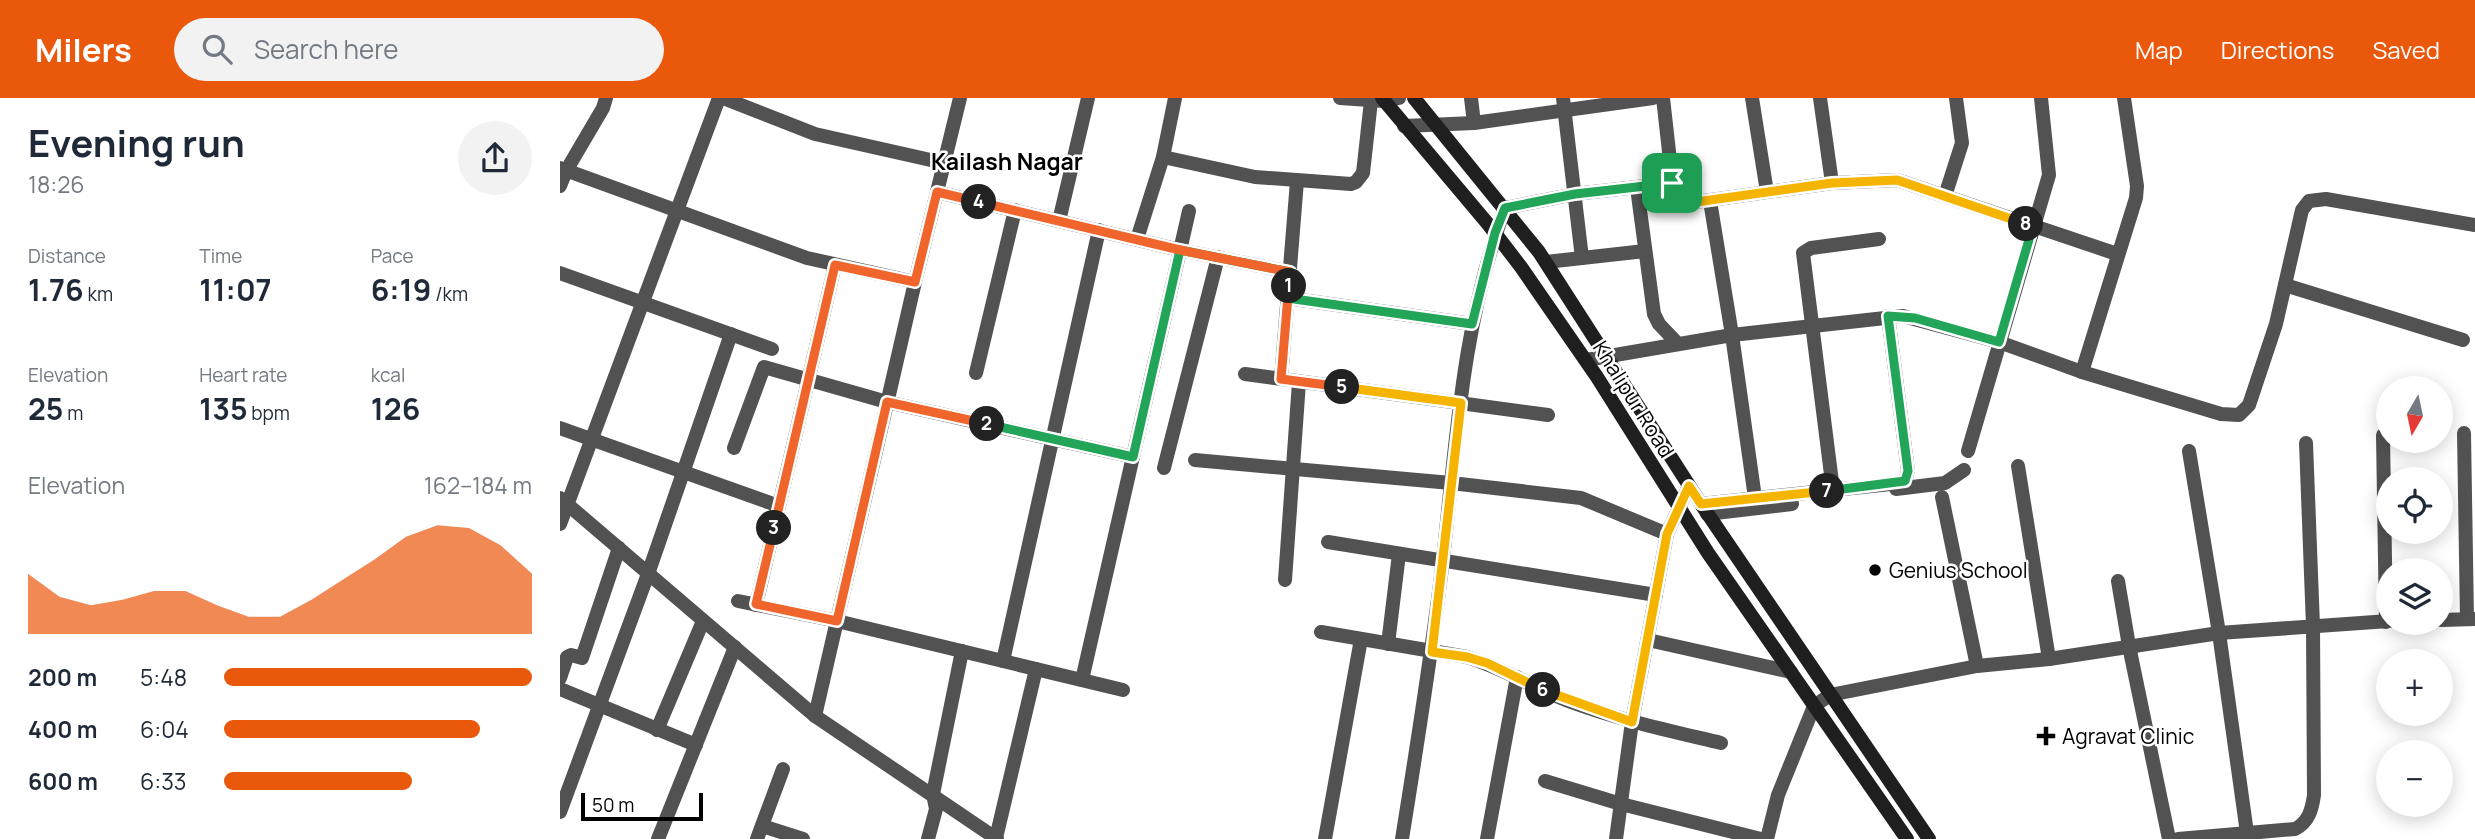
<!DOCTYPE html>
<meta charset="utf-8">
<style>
body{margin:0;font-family:Manrope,sans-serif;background:#f2f2f3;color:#1f2937;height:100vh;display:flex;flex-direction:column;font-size:26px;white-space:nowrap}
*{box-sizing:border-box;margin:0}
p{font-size:23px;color:#747a83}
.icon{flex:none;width:38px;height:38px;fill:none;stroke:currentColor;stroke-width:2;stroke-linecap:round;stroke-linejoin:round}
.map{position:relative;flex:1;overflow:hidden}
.panel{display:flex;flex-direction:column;background:#fff;width:560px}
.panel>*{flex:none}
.needle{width:46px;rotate:189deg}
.controls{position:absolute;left:1816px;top:278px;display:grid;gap:14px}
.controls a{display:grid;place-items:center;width:77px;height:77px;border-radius:50%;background:#fff;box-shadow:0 4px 18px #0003;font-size:35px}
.scale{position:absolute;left:21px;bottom:18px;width:122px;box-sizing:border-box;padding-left:7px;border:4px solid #000;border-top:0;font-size:19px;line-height:24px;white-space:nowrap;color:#000;-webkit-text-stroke:5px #fff;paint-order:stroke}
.pin{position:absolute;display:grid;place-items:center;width:60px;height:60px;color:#fff;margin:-30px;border-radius:14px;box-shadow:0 4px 10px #0006}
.km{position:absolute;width:35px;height:35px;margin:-18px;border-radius:50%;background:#222;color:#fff;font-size:19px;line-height:35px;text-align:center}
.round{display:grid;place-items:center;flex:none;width:74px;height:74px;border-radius:37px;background:#f2f2f3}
.head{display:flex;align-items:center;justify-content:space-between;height:119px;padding:0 28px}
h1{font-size:38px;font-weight:700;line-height:52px}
.stats{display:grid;grid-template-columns:repeat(3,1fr);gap:10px;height:119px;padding:7px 28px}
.stats div{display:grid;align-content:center}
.stats b{font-size:30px;font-weight:700}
.stats small{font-size:19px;font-weight:400}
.stats p{font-size:19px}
.chart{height:196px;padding:14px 28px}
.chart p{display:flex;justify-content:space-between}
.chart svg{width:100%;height:126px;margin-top:7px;fill:#ea580c;opacity:.7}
ul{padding:0 28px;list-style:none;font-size:23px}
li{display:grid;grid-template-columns:112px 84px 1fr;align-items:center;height:52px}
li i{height:18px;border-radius:9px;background:#ea580c}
header{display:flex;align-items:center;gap:42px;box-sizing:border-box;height:98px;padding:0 35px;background:#ea580c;color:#fff}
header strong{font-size:33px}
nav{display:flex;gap:38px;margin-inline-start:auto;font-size:24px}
.search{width:490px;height:63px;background:#f2f2f3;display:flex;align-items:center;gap:18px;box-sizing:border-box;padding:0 24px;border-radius:38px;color:#747a83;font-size:26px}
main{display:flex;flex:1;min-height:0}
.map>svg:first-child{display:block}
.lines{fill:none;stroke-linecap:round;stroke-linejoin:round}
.street{stroke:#525252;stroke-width:14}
.secondary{stroke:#1f1f1f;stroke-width:14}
.split-1-casing{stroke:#fff;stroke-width:14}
.split-2-casing{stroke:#fff;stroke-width:14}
.split-3-casing{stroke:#fff;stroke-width:14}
.split-4-casing{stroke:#fff;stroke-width:14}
.split-5-casing{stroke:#fff;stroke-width:14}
.split-6-casing{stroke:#fff;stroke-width:14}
.split-7-casing{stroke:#fff;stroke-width:14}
.split-8-casing{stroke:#fff;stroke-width:14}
.split-9-casing{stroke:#fff;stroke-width:14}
.split-1{stroke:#22a559;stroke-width:9}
.split-2{stroke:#22a559;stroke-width:9}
.split-3{stroke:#f0652b;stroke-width:9}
.split-4{stroke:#f0652b;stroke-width:9}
.split-5{stroke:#f0652b;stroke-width:9}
.split-6{stroke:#f5b400;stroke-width:9}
.split-7{stroke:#f5b400;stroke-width:9}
.split-8{stroke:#22a559;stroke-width:9}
.split-9{stroke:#f5b400;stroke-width:9}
.poi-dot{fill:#000;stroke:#fff;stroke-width:2.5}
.labels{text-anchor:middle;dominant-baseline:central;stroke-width:5;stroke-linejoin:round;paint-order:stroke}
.street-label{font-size:21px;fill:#000;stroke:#fff}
.poi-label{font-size:21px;fill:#000;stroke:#fff;text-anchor:start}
.neighbourhood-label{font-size:23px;font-weight:bold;fill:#000;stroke:#fff}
</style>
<header>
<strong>Milers</strong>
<div class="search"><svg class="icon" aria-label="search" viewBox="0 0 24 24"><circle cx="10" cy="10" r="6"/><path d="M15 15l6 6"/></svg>Search here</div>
<nav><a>Map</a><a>Directions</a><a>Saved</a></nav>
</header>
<main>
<section class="panel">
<div class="head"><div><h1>Evening run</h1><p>18:26</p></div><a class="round"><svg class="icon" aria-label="share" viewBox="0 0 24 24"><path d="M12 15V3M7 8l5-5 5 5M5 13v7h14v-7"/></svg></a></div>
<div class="stats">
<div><p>Distance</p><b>1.76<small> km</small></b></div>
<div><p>Time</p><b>11:07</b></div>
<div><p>Pace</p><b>6:19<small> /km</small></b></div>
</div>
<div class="stats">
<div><p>Elevation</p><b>25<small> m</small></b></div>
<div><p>Heart rate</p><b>135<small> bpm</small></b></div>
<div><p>kcal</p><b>126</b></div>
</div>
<div class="chart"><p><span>Elevation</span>162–184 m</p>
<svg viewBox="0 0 160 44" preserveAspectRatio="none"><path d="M0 44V23L10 31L20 34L30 32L40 29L50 29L60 34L70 38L80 38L90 32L100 25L110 18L120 10L130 6L140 7L150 13L160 23V44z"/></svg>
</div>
<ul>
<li><b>200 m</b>5:48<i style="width:100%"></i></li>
<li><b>400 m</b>6:04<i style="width:83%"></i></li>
<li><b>600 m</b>6:33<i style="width:61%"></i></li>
</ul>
</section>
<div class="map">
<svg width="1915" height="741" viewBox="0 0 1915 741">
<rect width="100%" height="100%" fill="#fff"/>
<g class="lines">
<g class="street">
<path d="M 163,0 L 255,36 L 384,65"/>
<path d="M 780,0 L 824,3 L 839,0"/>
<path d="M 911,0 L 914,25"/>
<path d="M 1003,0 L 1022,160"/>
<path d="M 1103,0 L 1115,107 L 1272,85 L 1337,82 L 1557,156"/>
<path d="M 1192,0 L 1207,94"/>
<path d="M 1260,0 L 1272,85"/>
<path d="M 844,28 L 914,25 L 1093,0"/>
<path d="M 603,59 L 695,79 L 791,86 L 796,84 L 803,75 L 811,3"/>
<path d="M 0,70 L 247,160 L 355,184"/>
<path d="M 0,88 L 6,73 L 43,10 L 46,0"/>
<path d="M 1077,90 L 1094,216 L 1099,226 L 1118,246"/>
<path d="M 377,94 L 620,152 L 730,174"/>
<path d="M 1385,98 L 1402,45 L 1396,0"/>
<path d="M 1150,103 L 1172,237 L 1195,400"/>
<path d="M 499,123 L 528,0"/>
<path d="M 577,141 L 603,59 L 615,0"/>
<path d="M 986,164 L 1085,153"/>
<path d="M 0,175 L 212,251"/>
<path d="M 1725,187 L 1903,242"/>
<path d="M 727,200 L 912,226"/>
<path d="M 1026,262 L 1172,237 L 1343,218 L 1439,244 L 1522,274 L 1661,316 L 1679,317 L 1689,307 L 1716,226 L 1742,112 L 1749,103 L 1766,101 L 1915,127"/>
<path d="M 1522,274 L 1576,100 L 1577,88 L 1564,0"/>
<path d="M 416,275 L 455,112"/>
<path d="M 685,276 L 988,317"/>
<path d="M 721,281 L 737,83"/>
<path d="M 0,330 L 219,408"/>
<path d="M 1904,335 L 1907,521"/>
<path d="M 1823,337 L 1826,524"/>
<path d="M 174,350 L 204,269 L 327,304 L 573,359"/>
<path d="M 1408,353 L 1489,77 L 1481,0"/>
<path d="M 1629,353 L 1659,535 L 1687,735"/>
<path d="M 635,362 L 891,385 L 1021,400 L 1107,436"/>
<path d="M 1458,368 L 1489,561"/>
<path d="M 604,370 L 658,159"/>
<path d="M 1336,391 L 1385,385 L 1404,372"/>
<path d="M 1273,392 L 1243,155 L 1251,150 L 1319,141"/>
<path d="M 1382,399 L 1417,568"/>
<path d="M 0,400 L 255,618 L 437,741"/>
<path d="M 1141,406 L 1340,385 L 1345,383 L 1348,373 L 1328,218"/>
<path d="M 1147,416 L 1232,406"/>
<path d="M 0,426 L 159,0"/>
<path d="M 768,444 L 1096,497"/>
<path d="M 725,482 L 739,284"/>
<path d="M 1558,483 L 1569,548 L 1609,741"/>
<path d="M 178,503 L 277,523 L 563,592"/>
<path d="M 196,507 L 275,167"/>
<path d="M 1881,522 L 1915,521"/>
<path d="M 761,534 L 907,559 C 944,570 975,591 1011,604 C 1060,622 1111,633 1161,645"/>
<path d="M 1088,542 L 1231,574"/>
<path d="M 828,546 L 839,456"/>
<path d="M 443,563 L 539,132"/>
<path d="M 0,580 L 7,559 L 11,557 L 22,560 L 59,450"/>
<path d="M 522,582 L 629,113"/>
<path d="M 0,591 L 136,647"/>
<path d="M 255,618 L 355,184 L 400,0"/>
<path d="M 97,632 L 143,523"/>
<path d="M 985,683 L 1061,706 L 1201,741"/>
<path d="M 0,714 L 88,476 L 171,236"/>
<path d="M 202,728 L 243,741"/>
<path d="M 436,740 L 476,571"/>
<path d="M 98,741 L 175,549"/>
<path d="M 197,741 L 223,671"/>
<path d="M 368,741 L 376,711 L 373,696 L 402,553"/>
<path d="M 765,741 L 801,541"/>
<path d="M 842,741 C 857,648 872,555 883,461 C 896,344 903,222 945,110 L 1015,96 L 1112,85"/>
<path d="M 927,741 L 957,579"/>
<path d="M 1056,741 L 1072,624 L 1107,436 L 1129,388"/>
<path d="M 1207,741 L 1218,697 L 1254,608 L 1270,597 L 1417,568 L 1489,561 L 1659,535 L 1829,523"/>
<path d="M 1618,741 L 1735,731 C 1749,724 1752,711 1754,697 L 1753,528 L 1746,345"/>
</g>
<g class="secondary">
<path d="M 822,0 L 928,126 L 961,169 L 1037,279 L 1148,455 L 1347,741"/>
<path d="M 854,0 L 979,154 L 1141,406 L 1369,741"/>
</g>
</g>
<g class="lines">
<defs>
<path id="split-1" d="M 729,188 L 727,200 L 912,226 L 935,135 L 945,110 L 1015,96 L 1112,85"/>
<path id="split-2" d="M 427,326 L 573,359 L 620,152 L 730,174 L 729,188"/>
<path id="split-3" d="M 214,430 L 196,506 L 277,523 L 327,304 L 427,326"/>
<path id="split-4" d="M 214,430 L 275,167 L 355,184 L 377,94 L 419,104"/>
<path id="split-5" d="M 419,104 L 620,152 L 730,174 L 721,281 L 782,289"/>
<path id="split-6" d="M 782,289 L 901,305 L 872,554 L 907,559 L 927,565 L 983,592"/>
<path id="split-7" d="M 983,592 L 1072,624 L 1107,436 L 1129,388 L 1141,406 L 1267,393"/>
<path id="split-8" d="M 1267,393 L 1345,383 L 1348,373 L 1328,218 L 1355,220 L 1439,244 L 1473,128 L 1466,126"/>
<path id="split-9" d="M 1112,85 L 1115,107 L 1272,85 L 1337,82 L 1466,126"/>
</defs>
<use href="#split-1" class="split-1-casing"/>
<use href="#split-2" class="split-2-casing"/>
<use href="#split-3" class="split-3-casing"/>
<use href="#split-4" class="split-4-casing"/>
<use href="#split-5" class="split-5-casing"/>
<use href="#split-6" class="split-6-casing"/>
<use href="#split-7" class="split-7-casing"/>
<use href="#split-8" class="split-8-casing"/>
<use href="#split-9" class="split-9-casing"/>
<use href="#split-1" class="split-1"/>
<use href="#split-2" class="split-2"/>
<use href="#split-3" class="split-3"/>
<use href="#split-4" class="split-4"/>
<use href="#split-5" class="split-5"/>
<use href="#split-6" class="split-6"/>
<use href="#split-7" class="split-7"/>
<use href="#split-8" class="split-8"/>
<use href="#split-9" class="split-9"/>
</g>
<g class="poi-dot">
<circle cx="1315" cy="472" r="7"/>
<path d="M1482.5 627.5h7v7h7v7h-7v7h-7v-7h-7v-7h7z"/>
</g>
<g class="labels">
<g class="street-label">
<text transform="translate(1074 301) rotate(58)">Khalipur Road</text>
</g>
<g class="poi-label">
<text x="1329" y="472">Genius School</text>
<text x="1502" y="638">Agravat Clinic</text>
</g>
<g class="neighbourhood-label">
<text x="447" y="63">Kailash Nagar</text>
</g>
</g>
</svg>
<div class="controls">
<a><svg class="needle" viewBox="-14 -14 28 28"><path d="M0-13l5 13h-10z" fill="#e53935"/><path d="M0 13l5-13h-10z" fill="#747a83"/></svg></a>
<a><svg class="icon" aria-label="locate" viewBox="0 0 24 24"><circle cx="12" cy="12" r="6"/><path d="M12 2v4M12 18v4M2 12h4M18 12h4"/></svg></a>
<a><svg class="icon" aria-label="layers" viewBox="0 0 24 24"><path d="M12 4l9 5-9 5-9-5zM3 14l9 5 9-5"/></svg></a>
<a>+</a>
<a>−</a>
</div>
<div class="scale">50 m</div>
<div class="pin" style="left:1112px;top:85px;background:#1e9e55"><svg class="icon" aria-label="arrive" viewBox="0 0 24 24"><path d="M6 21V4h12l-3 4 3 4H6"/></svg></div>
<b class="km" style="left:729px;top:188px">1</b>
<b class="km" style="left:427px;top:326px">2</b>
<b class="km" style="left:214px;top:430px">3</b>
<b class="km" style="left:419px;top:104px">4</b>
<b class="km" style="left:782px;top:289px">5</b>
<b class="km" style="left:983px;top:592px">6</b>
<b class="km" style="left:1267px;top:393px">7</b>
<b class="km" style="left:1466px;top:126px">8</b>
</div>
</main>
